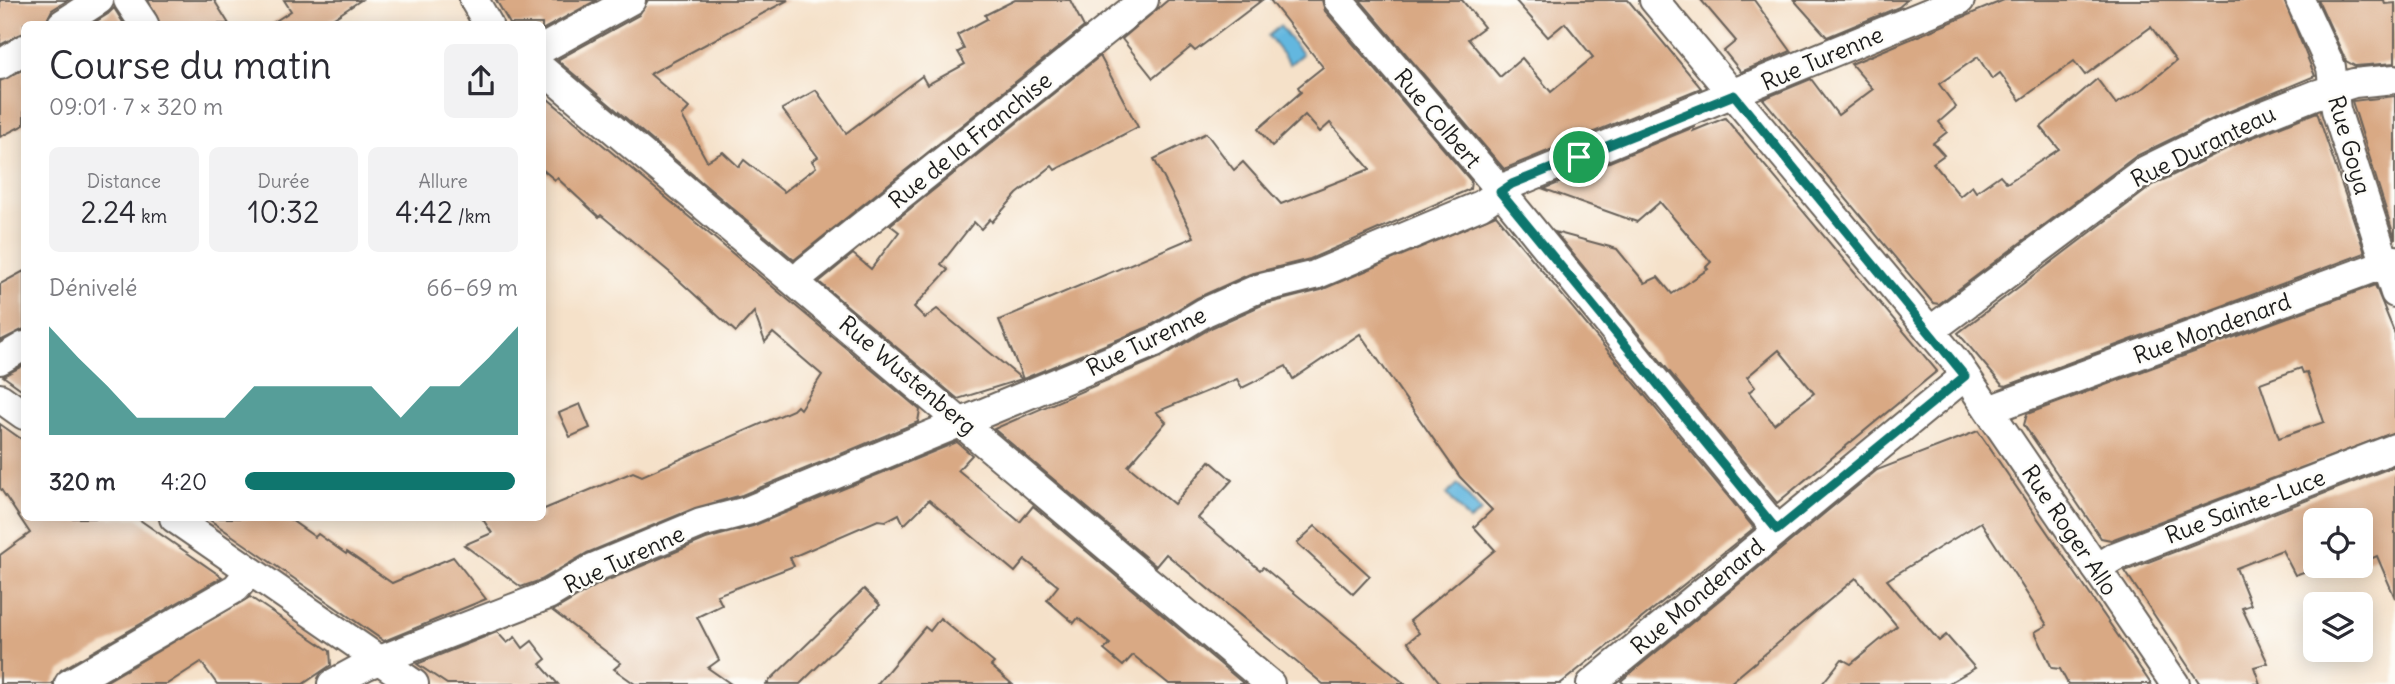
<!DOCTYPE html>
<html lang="fr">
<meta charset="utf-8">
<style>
body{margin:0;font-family:Delius,sans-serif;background:#f2f2f3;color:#2b2b33;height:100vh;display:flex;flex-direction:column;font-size:26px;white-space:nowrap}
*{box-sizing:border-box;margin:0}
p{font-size:23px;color:#7c7c81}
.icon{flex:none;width:38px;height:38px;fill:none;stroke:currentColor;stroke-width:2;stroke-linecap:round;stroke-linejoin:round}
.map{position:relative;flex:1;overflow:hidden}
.details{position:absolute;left:21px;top:21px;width:525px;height:500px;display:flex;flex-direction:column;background:#fff;border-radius:10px;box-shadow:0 4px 18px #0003}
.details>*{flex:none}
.tools{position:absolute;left:2303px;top:508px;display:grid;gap:14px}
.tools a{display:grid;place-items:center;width:70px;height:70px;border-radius:10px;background:#fff;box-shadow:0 4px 18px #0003;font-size:35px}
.pin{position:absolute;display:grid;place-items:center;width:60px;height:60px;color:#fff;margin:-30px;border:4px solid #fff;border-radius:50%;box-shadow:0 2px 7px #0007}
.round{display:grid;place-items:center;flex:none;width:74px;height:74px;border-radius:10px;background:#f2f2f3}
.summary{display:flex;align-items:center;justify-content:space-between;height:119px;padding:0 28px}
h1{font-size:38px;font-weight:600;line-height:52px}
.figures{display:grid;grid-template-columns:repeat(3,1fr);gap:10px;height:119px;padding:7px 28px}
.figures div{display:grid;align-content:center;border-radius:10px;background:#f2f2f3;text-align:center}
.figures b{font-size:30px;font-weight:600}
.figures small{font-size:19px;font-weight:400}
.figures p{font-size:19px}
.chart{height:196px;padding:14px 28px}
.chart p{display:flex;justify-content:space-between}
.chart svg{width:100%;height:126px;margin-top:7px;fill:#0f766e;opacity:.7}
ul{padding:0 28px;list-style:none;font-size:23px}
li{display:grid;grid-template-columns:112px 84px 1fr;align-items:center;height:52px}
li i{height:18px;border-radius:9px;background:#0f766e}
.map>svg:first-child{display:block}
.water{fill:#63b7df;stroke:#406a7e;stroke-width:2}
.building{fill:#d9a984;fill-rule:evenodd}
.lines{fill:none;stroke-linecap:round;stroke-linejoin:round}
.minor-casing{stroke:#686159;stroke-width:32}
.minor{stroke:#fff;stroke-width:28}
.route-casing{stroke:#fff;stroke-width:14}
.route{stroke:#0f766e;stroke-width:9}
.labels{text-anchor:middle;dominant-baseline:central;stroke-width:5;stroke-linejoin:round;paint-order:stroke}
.street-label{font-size:23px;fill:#1c1c1c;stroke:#fdfcf7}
</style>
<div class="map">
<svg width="2395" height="684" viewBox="0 0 2395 684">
<rect width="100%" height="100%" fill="#fdfcf7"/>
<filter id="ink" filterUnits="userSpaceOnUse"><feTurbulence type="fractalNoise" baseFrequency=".0143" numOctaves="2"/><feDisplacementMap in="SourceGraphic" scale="14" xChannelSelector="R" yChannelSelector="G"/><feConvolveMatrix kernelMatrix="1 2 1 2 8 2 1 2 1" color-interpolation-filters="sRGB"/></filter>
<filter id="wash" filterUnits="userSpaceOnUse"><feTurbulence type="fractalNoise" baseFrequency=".00686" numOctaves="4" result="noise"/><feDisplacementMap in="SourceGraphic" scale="28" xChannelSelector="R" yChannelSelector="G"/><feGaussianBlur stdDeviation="1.57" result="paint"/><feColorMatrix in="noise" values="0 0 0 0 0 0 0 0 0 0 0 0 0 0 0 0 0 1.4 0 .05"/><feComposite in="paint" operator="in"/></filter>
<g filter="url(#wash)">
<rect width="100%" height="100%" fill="#f5e1c9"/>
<g class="water">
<path d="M 1280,26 L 1302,54 L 1290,64 L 1268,36 Z"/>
<path d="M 1458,484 L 1481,512 L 1469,521 L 1447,494 Z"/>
</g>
<g id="blocks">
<g class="building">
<path d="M 0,0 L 68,0 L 52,10 L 45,24 L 24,24 L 24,33 L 0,45 Z"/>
<path d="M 148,0 L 214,0 L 229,24 L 160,24 Z"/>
<path d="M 284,0 L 361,0 L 325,24 L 271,24 L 291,11 Z"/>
<path d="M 496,0 L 597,0 L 542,30 L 542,24 L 510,24 Z"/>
<path d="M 648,0 L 788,0 L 650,74 L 689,108 L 682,116 L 707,161 L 723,152 L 739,167 L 744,160 L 784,192 L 816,167 L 812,161 L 818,157 L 782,109 L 816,90 L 846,133 L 922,76 L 927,85 L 965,64 L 958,52 L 964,49 L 957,35 L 987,19 L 985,15 L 1015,0 L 1070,0 L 1084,27 L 794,260 L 557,60 L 639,15 Z"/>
<path d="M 1168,0 L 1262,0 L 1195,51 L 1191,47 L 1153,78 L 1122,39 Z"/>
<path d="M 1270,0 L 1322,0 L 1325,11 L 1471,181 L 1470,189 L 1310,259 L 1250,274 L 1197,298 L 1148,327 L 1023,379 L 999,320 L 1194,237 L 1154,159 L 1206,133 L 1234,170 L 1243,162 L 1281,204 L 1370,169 L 1330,123 L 1320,132 L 1305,115 L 1272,146 L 1258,129 L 1301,92 L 1298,87 L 1323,67 Z"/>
<path d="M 1360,0 L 1462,0 L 1484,27 L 1468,39 L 1500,77 L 1522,58 L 1551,92 L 1593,57 L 1565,23 L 1548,37 L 1515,0 L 1628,0 L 1701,88 L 1504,169 Z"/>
<path d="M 1701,0 L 1754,0 L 1791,51 L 1741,72 L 1724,51 L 1736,41 Z"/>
<path d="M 1794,0 L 1907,0 L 1899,7 L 1827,37 Z"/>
<path d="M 2004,0 L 2284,0 L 2315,76 L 2223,114 L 2136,156 L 1939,304 L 1933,303 L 1763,99 L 1811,79 L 1838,115 L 1873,89 L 1851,64 ZM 2151,27 L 2176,61 L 2145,87 L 2116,104 L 2097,79 L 2041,127 L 2059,149 L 2007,183 L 2000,175 L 1976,192 L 1972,186 L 1960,196 L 1933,163 L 1944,155 L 1933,143 L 1947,132 L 1939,122 L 1956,107 L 1939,84 L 1978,57 L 1992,79 L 2000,73 L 2020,100 L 2074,61 L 2085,75 Z"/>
<path d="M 2318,0 L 2384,0 L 2385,4 L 2395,3 L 2395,63 L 2355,66 L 2346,61 Z"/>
<path d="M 114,8 L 124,24 L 92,24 L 108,14 Z"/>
<path d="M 1100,56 L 1138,127 L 1055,170 L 1052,166 L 1017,194 L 992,222 L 990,219 L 981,229 L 974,222 L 941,264 L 948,270 L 914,307 L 925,318 L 937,309 L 1022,379 L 958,399 L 819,282 L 853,254 L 871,269 L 899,232 L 890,225 Z"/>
<path d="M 24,69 L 24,125 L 0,137 L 0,81 Z"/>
<path d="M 542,94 L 920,410 L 918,422 L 742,495 L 695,508 L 587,553 L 541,580 L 521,587 L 464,545 L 492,533 L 482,518 L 542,518 L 542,510 L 633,472 L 642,476 L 793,410 L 797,406 L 800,409 L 822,375 L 773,333 L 765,342 L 754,312 L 736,332 L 673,275 L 601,215 L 599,217 L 557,178 L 555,180 L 542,169 Z"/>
<path d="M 2395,96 L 2395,239 L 2352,101 Z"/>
<path d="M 2317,112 L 2365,253 L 2006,386 L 2002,385 L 1958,333 L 2153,185 L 2236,144 Z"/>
<path d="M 1725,118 L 1937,371 L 1777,503 L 1555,232 L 1617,249 L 1645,283 L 1658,277 L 1672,294 L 1708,269 L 1706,267 L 1711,262 L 1660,202 L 1637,222 L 1544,189 L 1694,127 L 1693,131 ZM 1779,350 L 1814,393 L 1774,424 L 1749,392 L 1755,387 L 1747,377 Z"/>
<path d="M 1496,215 L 1754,528 L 1560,684 L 1441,684 L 1408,642 L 1419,633 L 1410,621 L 1495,550 L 1474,527 L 1492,510 L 1460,477 L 1360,334 L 1293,379 L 1286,366 L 1242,388 L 1237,379 L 1156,412 L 1166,422 L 1128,466 L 1174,504 L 1210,461 L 1232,480 L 1198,518 L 1260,570 L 1263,567 L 1405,684 L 1323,684 L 1166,554 L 1156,566 L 994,429 L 1161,357 L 1213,327 L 1262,305 L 1321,290 Z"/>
<path d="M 24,271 L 24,329 L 0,341 L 0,284 Z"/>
<path d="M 2375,285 L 2395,334 L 2395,432 L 2111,540 L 2101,538 L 2024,425 L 2027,414 ZM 2301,368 L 2303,373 L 2307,372 L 2324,422 L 2279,438 L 2260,383 Z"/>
<path d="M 24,365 L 24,391 L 3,376 Z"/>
<path d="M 580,404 L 590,428 L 570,437 L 559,413 Z"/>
<path d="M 0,424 L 24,441 L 24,518 L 137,518 L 222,577 L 61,670 L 52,684 L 0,684 L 0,555 L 30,533 L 0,488 Z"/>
<path d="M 1978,431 L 2151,684 L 2068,684 L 2060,669 L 2052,668 L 2035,632 L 2047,625 L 1981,522 L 1887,580 L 1939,641 L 1946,635 L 1975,668 L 1947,684 L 1822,684 L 1842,659 L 1851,664 L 1897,626 L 1856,578 L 1729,684 L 1624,684 L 1621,681 L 1877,470 Z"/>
<path d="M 957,442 L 972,455 L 958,470 L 1020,522 L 1033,506 L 1244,684 L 1169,684 L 1133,655 L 1123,666 L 1104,650 L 1110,644 L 1078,618 L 1074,623 L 1047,600 L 1058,586 L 1025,560 L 1015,572 L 929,500 L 904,525 L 899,514 L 886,521 L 878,520 L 790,558 L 794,566 L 717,595 L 722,605 L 697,617 L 719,660 L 708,668 L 731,684 L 635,684 L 614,669 L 621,663 L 553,611 L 601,583 L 706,539 L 753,526 Z"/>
<path d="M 2395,466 L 2395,598 L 2377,556 L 2361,563 L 2361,520 L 2308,520 L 2315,539 L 2315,568 L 2295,575 L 2282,550 L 2236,568 L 2251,605 L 2242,608 L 2268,663 L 2254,667 L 2260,684 L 2200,684 L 2125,571 Z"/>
<path d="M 207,518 L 288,518 L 315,537 L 318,534 L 346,554 L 347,552 L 392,583 L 453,557 L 486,599 L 384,641 Z"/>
<path d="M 1315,526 L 1370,576 L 1353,594 L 1297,543 Z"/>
<path d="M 864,589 L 880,605 L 800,684 L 766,684 Z"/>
<path d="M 250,597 L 330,651 L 331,665 L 303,684 L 217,684 L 201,662 L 167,684 L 102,684 Z"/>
<path d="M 940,618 L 994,663 L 991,666 L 1012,684 L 877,684 L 925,627 L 930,631 Z"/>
<path d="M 497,632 L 507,643 L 515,637 L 523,648 L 532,641 L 546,659 L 540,664 L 558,684 L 447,684 L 417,664 Z"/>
</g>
</g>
</g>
<g filter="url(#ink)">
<use href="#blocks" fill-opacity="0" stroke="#686159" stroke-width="2"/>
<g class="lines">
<defs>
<g id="minor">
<path d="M 128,0 L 144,24"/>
<path d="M 474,0 L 488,24"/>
<path d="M 1338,0 L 1490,178 L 1777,530"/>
<path d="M 1654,0 L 1956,362 L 2175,684"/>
<path d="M 2300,0 L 2331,67 L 2336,110 L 2395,293"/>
<path d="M 62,24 L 99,0"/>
<path d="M 542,49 L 631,0"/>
<path d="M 0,65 L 24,49"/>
<path d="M 542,69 L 1270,684"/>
<path d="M 796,281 L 806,271 L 1144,0"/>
<path d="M 1930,331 L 2144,171 L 2229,129 L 2315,95 L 2354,83 L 2395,79"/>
<path d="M 0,360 L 24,346"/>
<path d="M 0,398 L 24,415"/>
<path d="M 1989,410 L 2395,260"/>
<path d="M 174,518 L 414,684"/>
<path d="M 2096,568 L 2114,557 L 2395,448"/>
<path d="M 69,684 L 236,588 L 250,571"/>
<path d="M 332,684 L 367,665 L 548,595 L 593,568 L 701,523 L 747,511 L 1155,342 L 1205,312 L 1257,289 L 1315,275 L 1481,205 L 1512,184 L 1960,0"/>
<path d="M 1591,684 L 1965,376"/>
</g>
</defs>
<use href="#minor" class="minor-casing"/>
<use href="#minor" class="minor"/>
</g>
</g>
<g class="lines" filter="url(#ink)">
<defs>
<path id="route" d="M 1734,95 L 1965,376 L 1777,530 L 1500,192 L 1512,184 Z"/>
</defs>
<use href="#route" class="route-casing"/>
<use href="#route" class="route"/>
</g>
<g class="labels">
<g class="street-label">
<text transform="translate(1822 58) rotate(-23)">Rue Turenne</text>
<text transform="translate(1438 118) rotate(50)">Rue Colbert</text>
<text transform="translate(970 140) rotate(-39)">Rue de la Franchise</text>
<text transform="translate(2350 145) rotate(74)">Rue Goya</text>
<text transform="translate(2203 146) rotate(-26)">Rue Duranteau</text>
<text transform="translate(2212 328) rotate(-20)">Rue Mondenard</text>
<text transform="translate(1146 341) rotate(-26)">Rue Turenne</text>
<text transform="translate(908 375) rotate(40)">Rue Wustenberg</text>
<text transform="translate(2245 506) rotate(-21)">Rue Sainte-Luce</text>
<text transform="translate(2070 530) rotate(56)">Rue Roger Allo</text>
<text transform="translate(624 559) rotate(-25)">Rue Turenne</text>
<text transform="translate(1697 596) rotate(-40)">Rue Mondenard</text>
</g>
</g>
</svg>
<div class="tools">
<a><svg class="icon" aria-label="locate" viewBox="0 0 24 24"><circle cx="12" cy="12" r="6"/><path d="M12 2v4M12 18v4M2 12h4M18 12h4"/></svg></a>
<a><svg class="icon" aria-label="layers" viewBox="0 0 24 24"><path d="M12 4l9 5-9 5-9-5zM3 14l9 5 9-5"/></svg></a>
</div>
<div class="pin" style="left:1579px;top:157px;background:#1e9e55"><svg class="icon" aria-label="arrive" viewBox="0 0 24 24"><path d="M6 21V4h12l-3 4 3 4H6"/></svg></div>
<section class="details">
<div class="summary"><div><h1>Course du matin</h1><p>09:01 · 7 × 320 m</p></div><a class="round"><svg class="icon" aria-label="share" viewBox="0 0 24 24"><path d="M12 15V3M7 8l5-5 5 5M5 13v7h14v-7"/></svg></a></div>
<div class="figures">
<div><p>Distance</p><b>2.24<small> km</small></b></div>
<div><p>Durée</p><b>10:32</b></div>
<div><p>Allure</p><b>4:42<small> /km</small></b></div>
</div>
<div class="chart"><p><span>Dénivelé</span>66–69 m</p>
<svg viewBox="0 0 160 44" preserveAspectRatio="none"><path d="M0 44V6L10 17L20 27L30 38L40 38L50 38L60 38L70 27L80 27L90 27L100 27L110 27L120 38L130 27L140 27L150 17L160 6V44z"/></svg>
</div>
<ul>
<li><b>320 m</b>4:20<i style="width:99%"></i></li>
</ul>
</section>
</div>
